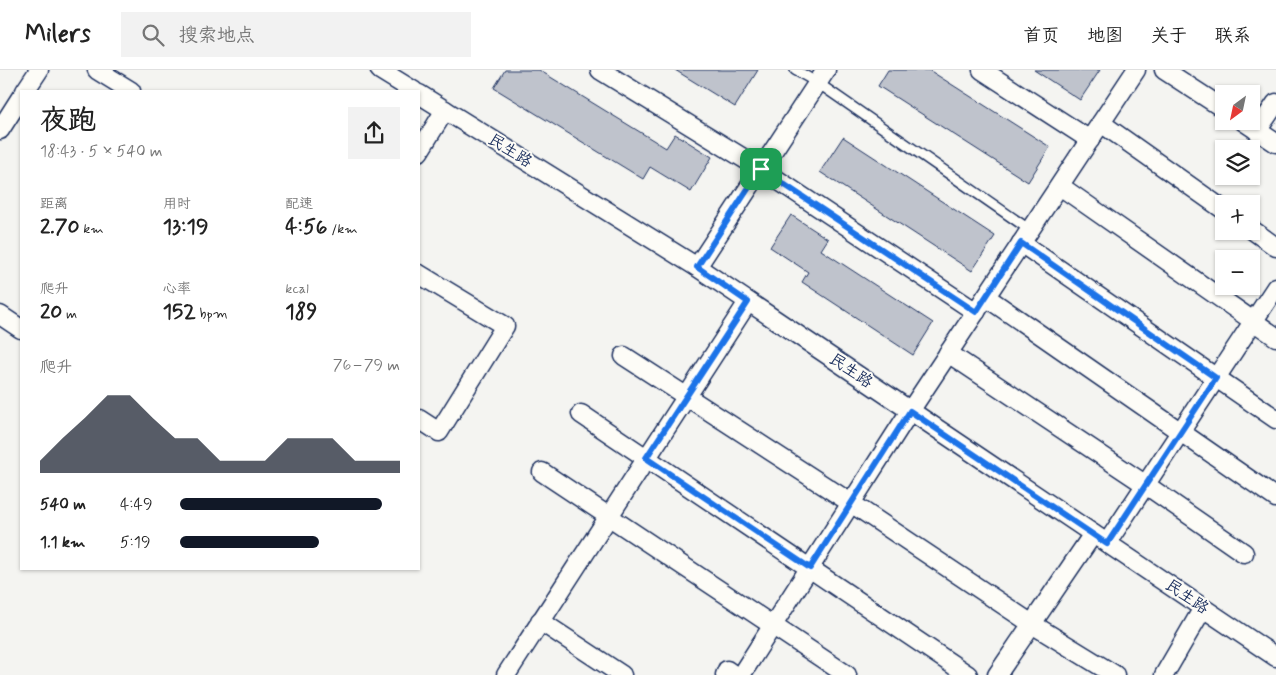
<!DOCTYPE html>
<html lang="zh">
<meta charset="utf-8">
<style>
body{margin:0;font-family:Mynerve,"LXGW WenKai TC",sans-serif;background:#f2f2f2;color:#222;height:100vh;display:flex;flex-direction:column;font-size:19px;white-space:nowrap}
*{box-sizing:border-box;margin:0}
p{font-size:16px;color:#767676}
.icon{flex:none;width:28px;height:28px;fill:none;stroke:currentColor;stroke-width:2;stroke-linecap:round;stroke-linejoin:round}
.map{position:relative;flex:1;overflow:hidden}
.details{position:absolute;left:20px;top:20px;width:400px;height:480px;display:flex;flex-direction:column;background:#fff;border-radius:0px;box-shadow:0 1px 4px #0004}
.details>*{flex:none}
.needle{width:32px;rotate:213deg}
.controls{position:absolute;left:1215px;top:15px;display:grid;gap:10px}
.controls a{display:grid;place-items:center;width:45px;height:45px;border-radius:0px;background:#fff;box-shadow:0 1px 4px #0004;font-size:25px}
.pin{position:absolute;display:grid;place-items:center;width:42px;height:42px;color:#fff;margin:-21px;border-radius:10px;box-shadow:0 2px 8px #0006}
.round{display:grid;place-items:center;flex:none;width:52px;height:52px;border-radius:0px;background:#f2f2f2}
.overview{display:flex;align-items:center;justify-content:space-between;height:85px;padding:0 20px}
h1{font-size:28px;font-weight:700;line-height:38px}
.stats{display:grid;grid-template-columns:repeat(3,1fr);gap:8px;height:85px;padding:5px 20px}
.stats div{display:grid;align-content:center}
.stats b{font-size:21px;font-weight:700}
.stats small{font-size:14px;font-weight:400}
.stats p{font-size:14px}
.chart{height:140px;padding:10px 20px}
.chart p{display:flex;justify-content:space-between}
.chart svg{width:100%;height:90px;margin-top:5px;fill:#111827;opacity:.7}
ul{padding:0 20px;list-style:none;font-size:16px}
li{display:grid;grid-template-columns:80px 60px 1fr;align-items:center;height:38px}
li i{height:12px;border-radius:6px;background:#111827}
header{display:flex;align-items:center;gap:30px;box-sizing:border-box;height:70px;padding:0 25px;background:#fff;border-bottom:1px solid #e0e0e0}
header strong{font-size:24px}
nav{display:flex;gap:28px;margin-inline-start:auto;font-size:18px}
.search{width:350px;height:45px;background:#f2f2f2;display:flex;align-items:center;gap:12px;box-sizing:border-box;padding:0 18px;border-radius:0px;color:#767676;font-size:19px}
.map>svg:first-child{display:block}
.building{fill:#bfc3cc;stroke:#1b2f5e}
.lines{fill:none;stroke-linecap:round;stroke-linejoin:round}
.lane-casing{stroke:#1b2f5e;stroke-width:12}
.street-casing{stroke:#1b2f5e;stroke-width:21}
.lane{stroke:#fdfcf7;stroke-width:9}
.street{stroke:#fdfcf7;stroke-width:18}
.route-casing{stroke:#fff;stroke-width:10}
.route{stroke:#1a73e8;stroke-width:6}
.labels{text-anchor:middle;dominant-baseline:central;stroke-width:4;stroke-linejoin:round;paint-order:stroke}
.street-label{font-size:16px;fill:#1b2f5e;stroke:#fdfcf7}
</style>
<header>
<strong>Milers</strong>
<div class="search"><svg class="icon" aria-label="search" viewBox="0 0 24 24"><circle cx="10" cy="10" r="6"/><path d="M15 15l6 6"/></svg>搜索地点</div>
<nav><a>首页</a><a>地图</a><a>关于</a><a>联系</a></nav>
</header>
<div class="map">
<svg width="1276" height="605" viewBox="0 0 1276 605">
<rect width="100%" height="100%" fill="#f4f4f1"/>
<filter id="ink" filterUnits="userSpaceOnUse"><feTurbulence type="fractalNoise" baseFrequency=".02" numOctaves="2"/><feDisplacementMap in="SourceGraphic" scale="10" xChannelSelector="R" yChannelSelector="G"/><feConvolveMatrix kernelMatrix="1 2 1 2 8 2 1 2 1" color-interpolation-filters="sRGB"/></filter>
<g filter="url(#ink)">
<g class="building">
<path d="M 505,0 L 539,0 L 666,78 L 675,64 L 712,87 L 691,122 L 650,97 L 643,109 L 494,18 Z"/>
<path d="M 675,0 L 758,0 L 735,37 Z"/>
<path d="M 888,0 L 929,0 L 1050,77 L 1028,112 L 878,16 Z"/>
<path d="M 1034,0 L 1100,0 L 1080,30 Z"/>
<path d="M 843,67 L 995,166 L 972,201 L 820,102 Z"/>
<path d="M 791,145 L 828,169 L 821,180 L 933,253 L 913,285 L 802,212 L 808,202 L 770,177 Z"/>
</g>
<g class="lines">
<defs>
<path id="lane" d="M 795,0 L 818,13 L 1030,160"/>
<g id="street">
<path d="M 97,0 L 131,21"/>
<path d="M 380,0 L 414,21"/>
<path d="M 600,0 L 761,99 L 976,242"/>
<path d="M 982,0 L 1090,70"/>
<path d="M 1164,0 L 1224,39"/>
<path d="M 25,21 L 39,0"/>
<path d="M 419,24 L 697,197 L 1276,587"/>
<path d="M 1243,51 L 1276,73"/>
<path d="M 1101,53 L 1224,140"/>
<path d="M 0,60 L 21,27"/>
<path d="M 1257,61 L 1276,33"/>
<path d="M 419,82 L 445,40"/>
<path d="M 1060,116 L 1276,267"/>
<path d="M 1251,159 L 1276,177"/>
<path d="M 1021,173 L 1276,349"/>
<path d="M 697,197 L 826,0"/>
<path d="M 419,204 L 505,256 L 439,362 L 419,349"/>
<path d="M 986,227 L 1276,428"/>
<path d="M 0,245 L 21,259"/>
<path d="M 948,283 L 1146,415 L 1244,483"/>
<path d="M 624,286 L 851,433 L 1032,554 L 1115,605"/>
<path d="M 581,344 L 968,605"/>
<path d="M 542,402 L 847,605"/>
<path d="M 1107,473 L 1276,217"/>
<path d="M 540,551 L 622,605"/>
<path d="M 506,605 L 748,232"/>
<path d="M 725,605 L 727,600 L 734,605"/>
<path d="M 741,605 L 910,341 L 1136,0"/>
<path d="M 997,605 L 1093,464"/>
<path d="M 1164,605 L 1203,538"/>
</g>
</defs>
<use href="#lane" class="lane-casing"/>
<use href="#street" class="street-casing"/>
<use href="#lane" class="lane"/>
<use href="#street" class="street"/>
</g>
</g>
<g class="lines" filter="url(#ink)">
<defs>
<path id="route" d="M 761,99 L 976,242 L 1021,173 L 1216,308 L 1107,474 L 910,341 L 810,498 L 646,388 L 748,232 L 697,197 Z"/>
</defs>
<use href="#route" class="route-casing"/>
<use href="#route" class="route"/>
</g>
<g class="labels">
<g class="street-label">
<text transform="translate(510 81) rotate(32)">民生路</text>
<text transform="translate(851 301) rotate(34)">民生路</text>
<text transform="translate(1187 527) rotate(34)">民生路</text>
</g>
</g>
</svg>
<div class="controls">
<a><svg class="needle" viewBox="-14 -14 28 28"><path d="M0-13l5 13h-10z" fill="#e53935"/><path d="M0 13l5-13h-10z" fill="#767676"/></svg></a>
<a><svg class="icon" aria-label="layers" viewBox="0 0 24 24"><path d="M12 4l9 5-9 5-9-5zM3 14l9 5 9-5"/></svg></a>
<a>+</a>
<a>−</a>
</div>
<div class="pin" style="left:761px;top:99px;background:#1e9e55"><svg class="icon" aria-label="arrive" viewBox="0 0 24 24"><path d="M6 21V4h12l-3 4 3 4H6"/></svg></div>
<section class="details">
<div class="overview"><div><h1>夜跑</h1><p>18:43 · 5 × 540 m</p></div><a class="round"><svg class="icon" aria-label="share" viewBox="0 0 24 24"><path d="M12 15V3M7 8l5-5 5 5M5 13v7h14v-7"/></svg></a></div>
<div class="stats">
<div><p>距离</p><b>2.70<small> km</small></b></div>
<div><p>用时</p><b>13:19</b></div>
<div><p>配速</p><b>4:56<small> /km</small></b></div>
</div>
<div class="stats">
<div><p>爬升</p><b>20<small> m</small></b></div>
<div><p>心率</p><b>152<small> bpm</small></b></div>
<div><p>kcal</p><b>189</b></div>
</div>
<div class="chart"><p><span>爬升</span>76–79 m</p>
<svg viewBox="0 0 160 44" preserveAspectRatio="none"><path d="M0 44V38L10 27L20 17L30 6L40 6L50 17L60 27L70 27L80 38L90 38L100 38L110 27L120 27L130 27L140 38L150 38L160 38V44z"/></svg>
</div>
<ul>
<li><b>540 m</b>4:49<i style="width:92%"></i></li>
<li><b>1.1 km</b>5:19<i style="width:63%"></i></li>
</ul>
</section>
</div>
